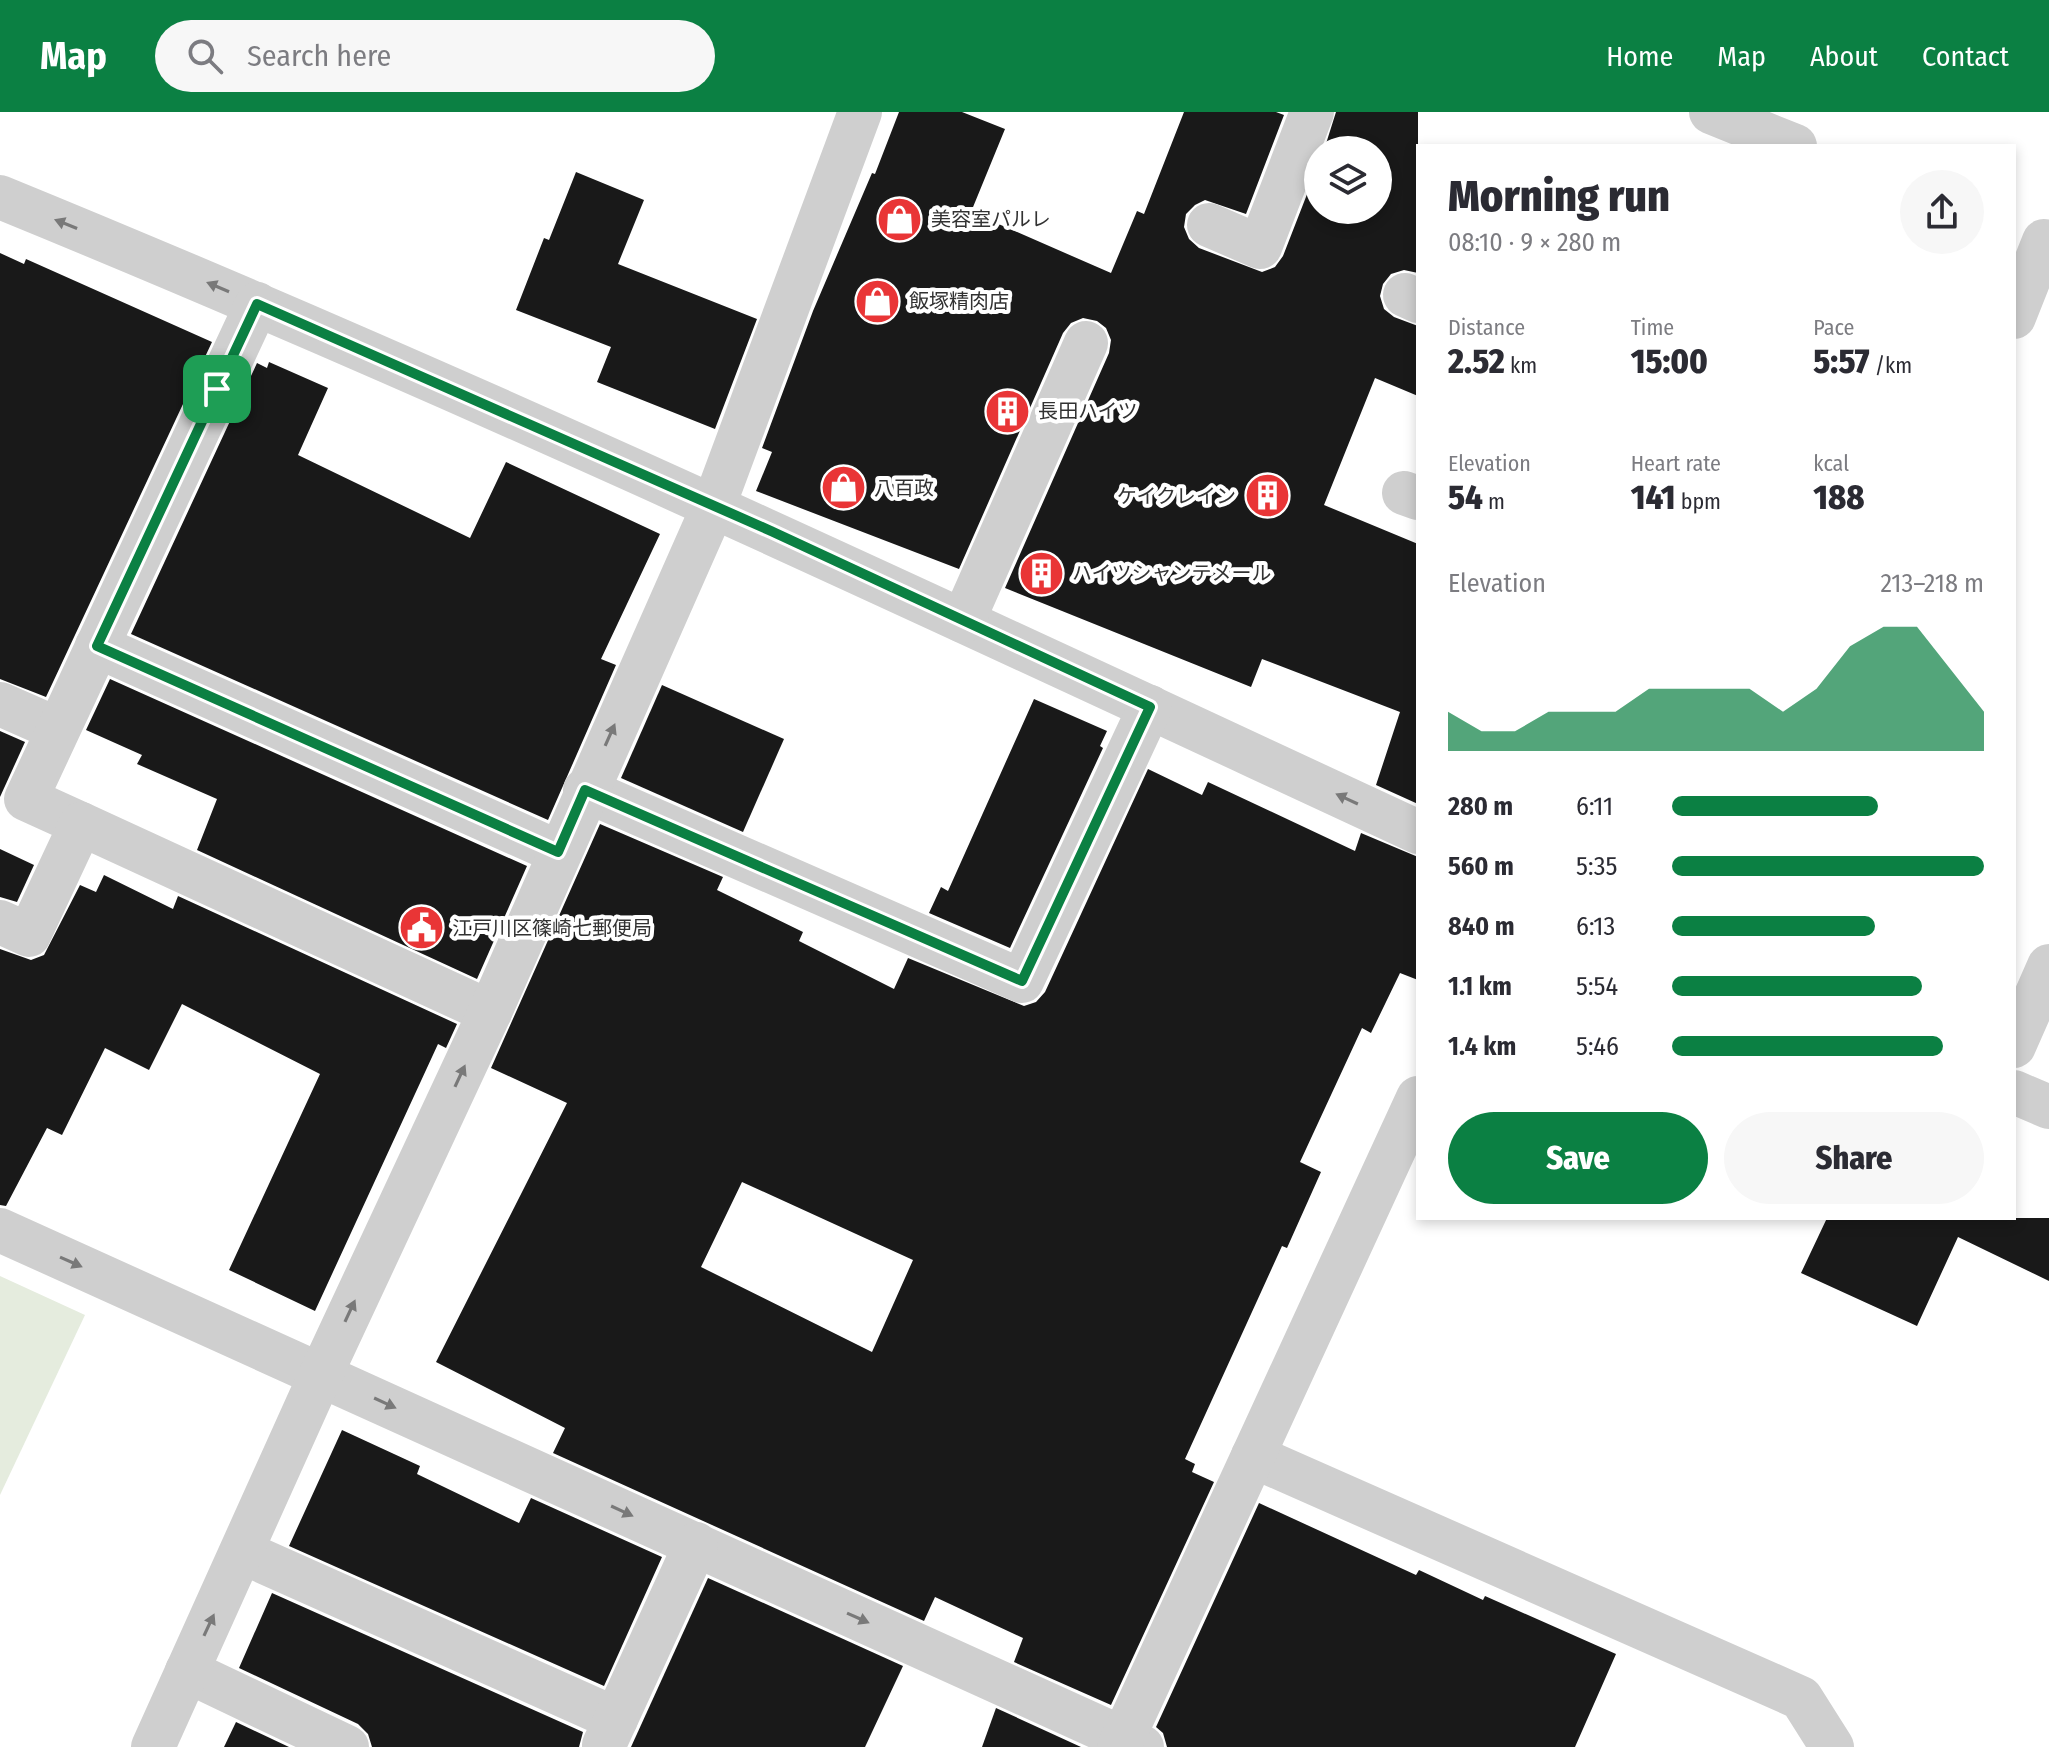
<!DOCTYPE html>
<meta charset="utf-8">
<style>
body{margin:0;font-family:"Fira Sans Condensed","Noto Sans JP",sans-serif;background:#f7f7f7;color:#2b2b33;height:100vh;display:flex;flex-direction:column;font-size:30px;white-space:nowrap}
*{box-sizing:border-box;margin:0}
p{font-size:26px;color:#7c7c81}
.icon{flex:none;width:44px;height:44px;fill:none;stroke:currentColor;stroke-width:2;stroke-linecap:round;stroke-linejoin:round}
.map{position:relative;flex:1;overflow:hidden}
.side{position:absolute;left:1416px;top:32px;width:600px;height:1076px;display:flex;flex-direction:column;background:#fff;border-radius:0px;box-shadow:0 4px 12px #0003}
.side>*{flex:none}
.controls{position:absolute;left:1304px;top:24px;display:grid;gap:16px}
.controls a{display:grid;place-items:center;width:88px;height:88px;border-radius:50%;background:#fff;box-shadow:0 4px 12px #0003;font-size:40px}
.pin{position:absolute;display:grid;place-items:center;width:68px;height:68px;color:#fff;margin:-34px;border-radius:16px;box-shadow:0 4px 12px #0006}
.round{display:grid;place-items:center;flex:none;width:84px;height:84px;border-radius:42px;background:#f7f7f7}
.summary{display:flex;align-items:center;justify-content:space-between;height:136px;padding:0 32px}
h1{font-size:44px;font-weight:800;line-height:60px}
.stats{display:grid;grid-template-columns:repeat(3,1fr);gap:12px;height:136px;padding:8px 32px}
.stats div{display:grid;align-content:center}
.stats b{font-size:34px;font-weight:800}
.stats small{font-size:22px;font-weight:400}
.stats p{font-size:22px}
.chart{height:224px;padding:16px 32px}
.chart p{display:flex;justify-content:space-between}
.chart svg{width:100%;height:144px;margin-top:8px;fill:#0b8043;opacity:.7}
.cta{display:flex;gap:16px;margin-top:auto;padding:16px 32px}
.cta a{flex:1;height:92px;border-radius:48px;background:#0b8043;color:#fff;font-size:32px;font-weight:800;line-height:92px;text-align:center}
.cta a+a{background:#f7f7f7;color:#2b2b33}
ul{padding:0 32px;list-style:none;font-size:26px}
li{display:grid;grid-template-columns:128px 96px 1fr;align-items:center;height:60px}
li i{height:20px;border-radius:10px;background:#0b8043}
header{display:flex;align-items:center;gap:48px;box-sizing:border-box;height:112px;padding:0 40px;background:#0b8043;color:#fff}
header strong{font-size:38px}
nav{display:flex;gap:44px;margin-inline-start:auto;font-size:28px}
.search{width:560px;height:72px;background:#f7f7f7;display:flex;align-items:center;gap:20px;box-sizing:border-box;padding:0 28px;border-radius:44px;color:#7c7c81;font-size:30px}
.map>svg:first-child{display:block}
.green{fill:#e5ecde}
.building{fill:#191919;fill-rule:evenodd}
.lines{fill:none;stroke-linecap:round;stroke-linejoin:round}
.minor{stroke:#cfcfcf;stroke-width:44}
.oneway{fill:#797979}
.route-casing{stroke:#fff;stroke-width:16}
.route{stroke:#0b8043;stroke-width:10}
.labels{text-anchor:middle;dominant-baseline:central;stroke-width:8;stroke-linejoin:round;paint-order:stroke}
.poi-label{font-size:20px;fill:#323232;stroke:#fff;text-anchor:start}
</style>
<header>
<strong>Map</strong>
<div class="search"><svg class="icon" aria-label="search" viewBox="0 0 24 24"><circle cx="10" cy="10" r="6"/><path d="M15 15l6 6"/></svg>Search here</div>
<nav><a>Home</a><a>Map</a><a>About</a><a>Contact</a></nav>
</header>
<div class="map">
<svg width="2049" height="1635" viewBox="0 0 2049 1635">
<rect width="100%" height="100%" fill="#fff"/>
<path class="green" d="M 0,1164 L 85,1203 L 0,1383 Z"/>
<g class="building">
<path d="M 899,0 L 962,0 L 1005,17 L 971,100 L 1111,161 L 1137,99 L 1144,102 L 1184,0 L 1276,0 L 1284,3 L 1246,102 L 1205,88 L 1195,93 L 1186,102 L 1184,115 L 1189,127 L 1199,136 L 1262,160 L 1275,155 L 1283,144 L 1318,54 L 1318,98 L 1378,98 L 1378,38 L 1324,38 L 1336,0 L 1418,0 L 1418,161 L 1404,158 L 1391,162 L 1383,172 L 1380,184 L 1384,197 L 1394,205 L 1418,214 L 1418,284 L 1375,266 L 1324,393 L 1418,432 L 1418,692 L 1376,673 L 1400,600 L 1262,547 L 1251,575 L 1005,476 L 1109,241 L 1111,228 L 1106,216 L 1097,209 L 1083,206 L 1071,211 L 1063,221 L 959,457 L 756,379 L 772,340 L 762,336 L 813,199 L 872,61 L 875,62 Z"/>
<path d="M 576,60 L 644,88 L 618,152 L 757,207 L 715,317 L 597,270 L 611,235 L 516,198 L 544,126 L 549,128 Z"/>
<path d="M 0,141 L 24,152 L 26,147 L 212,230 L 46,585 L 0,567 Z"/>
<path d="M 269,250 L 328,276 L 298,343 L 470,426 L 506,350 L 660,422 L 601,547 L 616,553 L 548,708 L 131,522 L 257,251 L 267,256 Z"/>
<path d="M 110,567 L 527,754 L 477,867 L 197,738 L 217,687 L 137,652 L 142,643 L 86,618 Z"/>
<path d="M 662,573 L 784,627 L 743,720 L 621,666 Z"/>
<path d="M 1034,587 L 1107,619 L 1100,634 L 1103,636 L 1010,836 L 929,801 L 941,775 L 948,779 Z"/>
<path d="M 0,619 L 25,630 L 0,685 Z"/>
<path d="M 1148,657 L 1202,683 L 1208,670 L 1355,739 L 1361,721 L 1418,745 L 1418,868 L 1400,861 L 1371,921 L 1362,916 L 1300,1050 L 1321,1060 L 1287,1136 L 1282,1134 L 1185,1347 L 1195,1352 L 1192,1360 L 1214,1370 L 1111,1593 L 1014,1550 L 1023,1526 L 935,1485 L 924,1509 L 553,1341 L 565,1316 L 436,1250 L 567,991 L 491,956 L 600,712 L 723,765 L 717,778 L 803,820 L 799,829 L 894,877 L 908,846 L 1024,894 L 1036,890 L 1045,880 ZM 742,1070 L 913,1148 L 872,1240 L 701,1155 Z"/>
<path d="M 0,737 L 34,753 L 17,790 L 0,785 Z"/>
<path d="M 104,763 L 173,797 L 178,784 L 457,912 L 446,936 L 438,932 L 315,1199 L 229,1158 L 320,962 L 182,892 L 149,958 L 105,936 L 62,1023 L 47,1016 L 6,1094 L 0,1093 L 0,837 L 31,848 L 44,843 L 80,773 L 96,780 Z"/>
<path d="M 1827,1106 L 2049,1106 L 2049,1169 L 1958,1125 L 1917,1214 L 1801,1161 Z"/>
<path d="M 342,1318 L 420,1354 L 417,1362 L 519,1411 L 531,1386 L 662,1445 L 604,1574 L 289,1434 Z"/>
<path d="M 1259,1391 L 1416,1463 L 1419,1458 L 1483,1488 L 1485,1484 L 1616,1542 L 1575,1635 L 1167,1635 L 1163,1621 L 1156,1615 Z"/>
<path d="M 708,1466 L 903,1554 L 865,1635 L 631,1635 Z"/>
<path d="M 272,1481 L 583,1620 L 579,1635 L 372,1635 L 368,1622 L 358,1612 L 239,1556 Z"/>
<path d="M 996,1596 L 1081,1635 L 982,1635 Z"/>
<path d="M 236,1610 L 289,1635 L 224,1635 Z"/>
</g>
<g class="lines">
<g class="minor">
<path d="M 1711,0 L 1795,34"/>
<path d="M 0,85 C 480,281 948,502 1418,720"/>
<path d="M 1209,113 L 1260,135 L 1312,0"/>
<path d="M 1405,183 L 1418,189"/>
<path d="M 2014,205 L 2044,129"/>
<path d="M 1404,381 L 1418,386"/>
<path d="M 963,509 L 1086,231"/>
<path d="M 97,534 L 558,740"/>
<path d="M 0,592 L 57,617"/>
<path d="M 585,678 L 1022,869 L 1150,595"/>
<path d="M 81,712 L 26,687 L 257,192"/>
<path d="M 0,810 L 29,823 L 81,712 L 490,900"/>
<path d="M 2014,934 L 2049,854"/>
<path d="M 2014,980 L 2049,995"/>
<path d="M 0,1118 L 1142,1635"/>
<path d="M 1253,1344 L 1801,1586 L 1832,1635"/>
<path d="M 242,1440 L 616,1607"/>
<path d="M 187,1559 L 347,1635"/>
<path d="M 604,1633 L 696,1432"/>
<path d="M 153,1635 L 321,1262 L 490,900 L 714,393 L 860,0"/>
<path d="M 1119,1635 L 1418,986"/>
</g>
</g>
<defs><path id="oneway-solid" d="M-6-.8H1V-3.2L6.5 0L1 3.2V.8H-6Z" transform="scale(2)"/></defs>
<g class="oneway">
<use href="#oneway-solid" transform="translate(66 112) rotate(-158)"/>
<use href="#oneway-solid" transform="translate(218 175) rotate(-157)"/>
<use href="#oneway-solid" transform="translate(610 623) rotate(-66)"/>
<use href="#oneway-solid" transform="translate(1347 687) rotate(-155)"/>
<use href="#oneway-solid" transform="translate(460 964) rotate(-65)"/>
<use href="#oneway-solid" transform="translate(71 1150) rotate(24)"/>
<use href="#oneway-solid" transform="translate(350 1199) rotate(-65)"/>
<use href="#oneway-solid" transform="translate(385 1291) rotate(25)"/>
<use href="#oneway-solid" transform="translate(622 1399) rotate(25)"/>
<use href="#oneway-solid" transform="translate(858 1506) rotate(24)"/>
<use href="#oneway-solid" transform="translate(209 1513) rotate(-65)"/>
</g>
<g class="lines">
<defs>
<path id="route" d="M 257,192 L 771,419 L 1150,595 L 1022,869 L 585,678 L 558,740 L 97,534 Z"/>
</defs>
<use href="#route" class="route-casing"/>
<use href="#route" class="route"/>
</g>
<defs>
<symbol id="shop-disc" viewBox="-11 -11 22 22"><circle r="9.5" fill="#e93536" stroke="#fff"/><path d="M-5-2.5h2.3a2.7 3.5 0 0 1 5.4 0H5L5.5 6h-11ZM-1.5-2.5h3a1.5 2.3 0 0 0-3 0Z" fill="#fff"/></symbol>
<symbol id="building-disc" viewBox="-11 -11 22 22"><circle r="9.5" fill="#e93536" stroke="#fff"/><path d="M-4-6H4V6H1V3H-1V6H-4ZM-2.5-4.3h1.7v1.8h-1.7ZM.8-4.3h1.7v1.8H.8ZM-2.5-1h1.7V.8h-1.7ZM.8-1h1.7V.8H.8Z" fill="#fff"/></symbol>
<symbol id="civic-disc" viewBox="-11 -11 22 22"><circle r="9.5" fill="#e93536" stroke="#fff"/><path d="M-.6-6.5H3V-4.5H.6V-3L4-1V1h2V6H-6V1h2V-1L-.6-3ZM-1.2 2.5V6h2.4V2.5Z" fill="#fff"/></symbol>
</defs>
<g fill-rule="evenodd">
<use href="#shop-disc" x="874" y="82" width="51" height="51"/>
<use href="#shop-disc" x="852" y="164" width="51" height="51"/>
<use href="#building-disc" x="982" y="274" width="51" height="51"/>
<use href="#shop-disc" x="818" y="350" width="51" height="51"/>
<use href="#building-disc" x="1242" y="358" width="51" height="51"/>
<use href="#building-disc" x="1016" y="436" width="51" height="51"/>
<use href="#civic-disc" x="396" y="790" width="51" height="51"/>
</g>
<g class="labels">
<g class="poi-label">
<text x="931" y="107">美容室パルレ</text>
<text x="909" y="189">飯塚精肉店</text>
<text x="1038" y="299">長田ハイツ</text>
<text x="874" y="376">八百政</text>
<text x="1236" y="384" text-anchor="end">ケイクレイン</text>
<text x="1072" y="461">ハイツシャンテメール</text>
<text x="452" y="816">江戸川区篠崎七郵便局</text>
</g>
</g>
</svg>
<div class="controls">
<a><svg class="icon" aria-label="layers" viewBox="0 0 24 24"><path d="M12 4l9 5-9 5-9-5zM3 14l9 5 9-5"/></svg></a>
</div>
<div class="pin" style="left:217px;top:277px;background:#1e9e55"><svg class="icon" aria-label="arrive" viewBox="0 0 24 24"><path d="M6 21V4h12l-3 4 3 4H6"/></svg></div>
<section class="side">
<div class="summary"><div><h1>Morning run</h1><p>08:10 · 9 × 280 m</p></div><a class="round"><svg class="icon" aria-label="share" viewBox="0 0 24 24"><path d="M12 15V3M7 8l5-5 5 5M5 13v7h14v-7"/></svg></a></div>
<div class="stats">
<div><p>Distance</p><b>2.52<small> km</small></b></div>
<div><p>Time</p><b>15:00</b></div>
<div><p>Pace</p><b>5:57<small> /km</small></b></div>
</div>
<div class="stats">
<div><p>Elevation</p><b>54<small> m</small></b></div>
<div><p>Heart rate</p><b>141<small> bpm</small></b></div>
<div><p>kcal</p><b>188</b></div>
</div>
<div class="chart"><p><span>Elevation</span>213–218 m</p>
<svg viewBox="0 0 160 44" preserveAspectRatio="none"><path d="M0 44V32L10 38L20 38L30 32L40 32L50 32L60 25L70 25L80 25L90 25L100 32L110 25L120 12L130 6L140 6L150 19L160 32V44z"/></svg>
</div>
<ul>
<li><b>280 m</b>6:11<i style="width:66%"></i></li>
<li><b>560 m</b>5:35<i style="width:100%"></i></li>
<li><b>840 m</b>6:13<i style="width:65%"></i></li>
<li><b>1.1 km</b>5:54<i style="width:80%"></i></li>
<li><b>1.4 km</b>5:46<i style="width:87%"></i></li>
</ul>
<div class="cta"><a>Save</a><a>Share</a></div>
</section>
</div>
